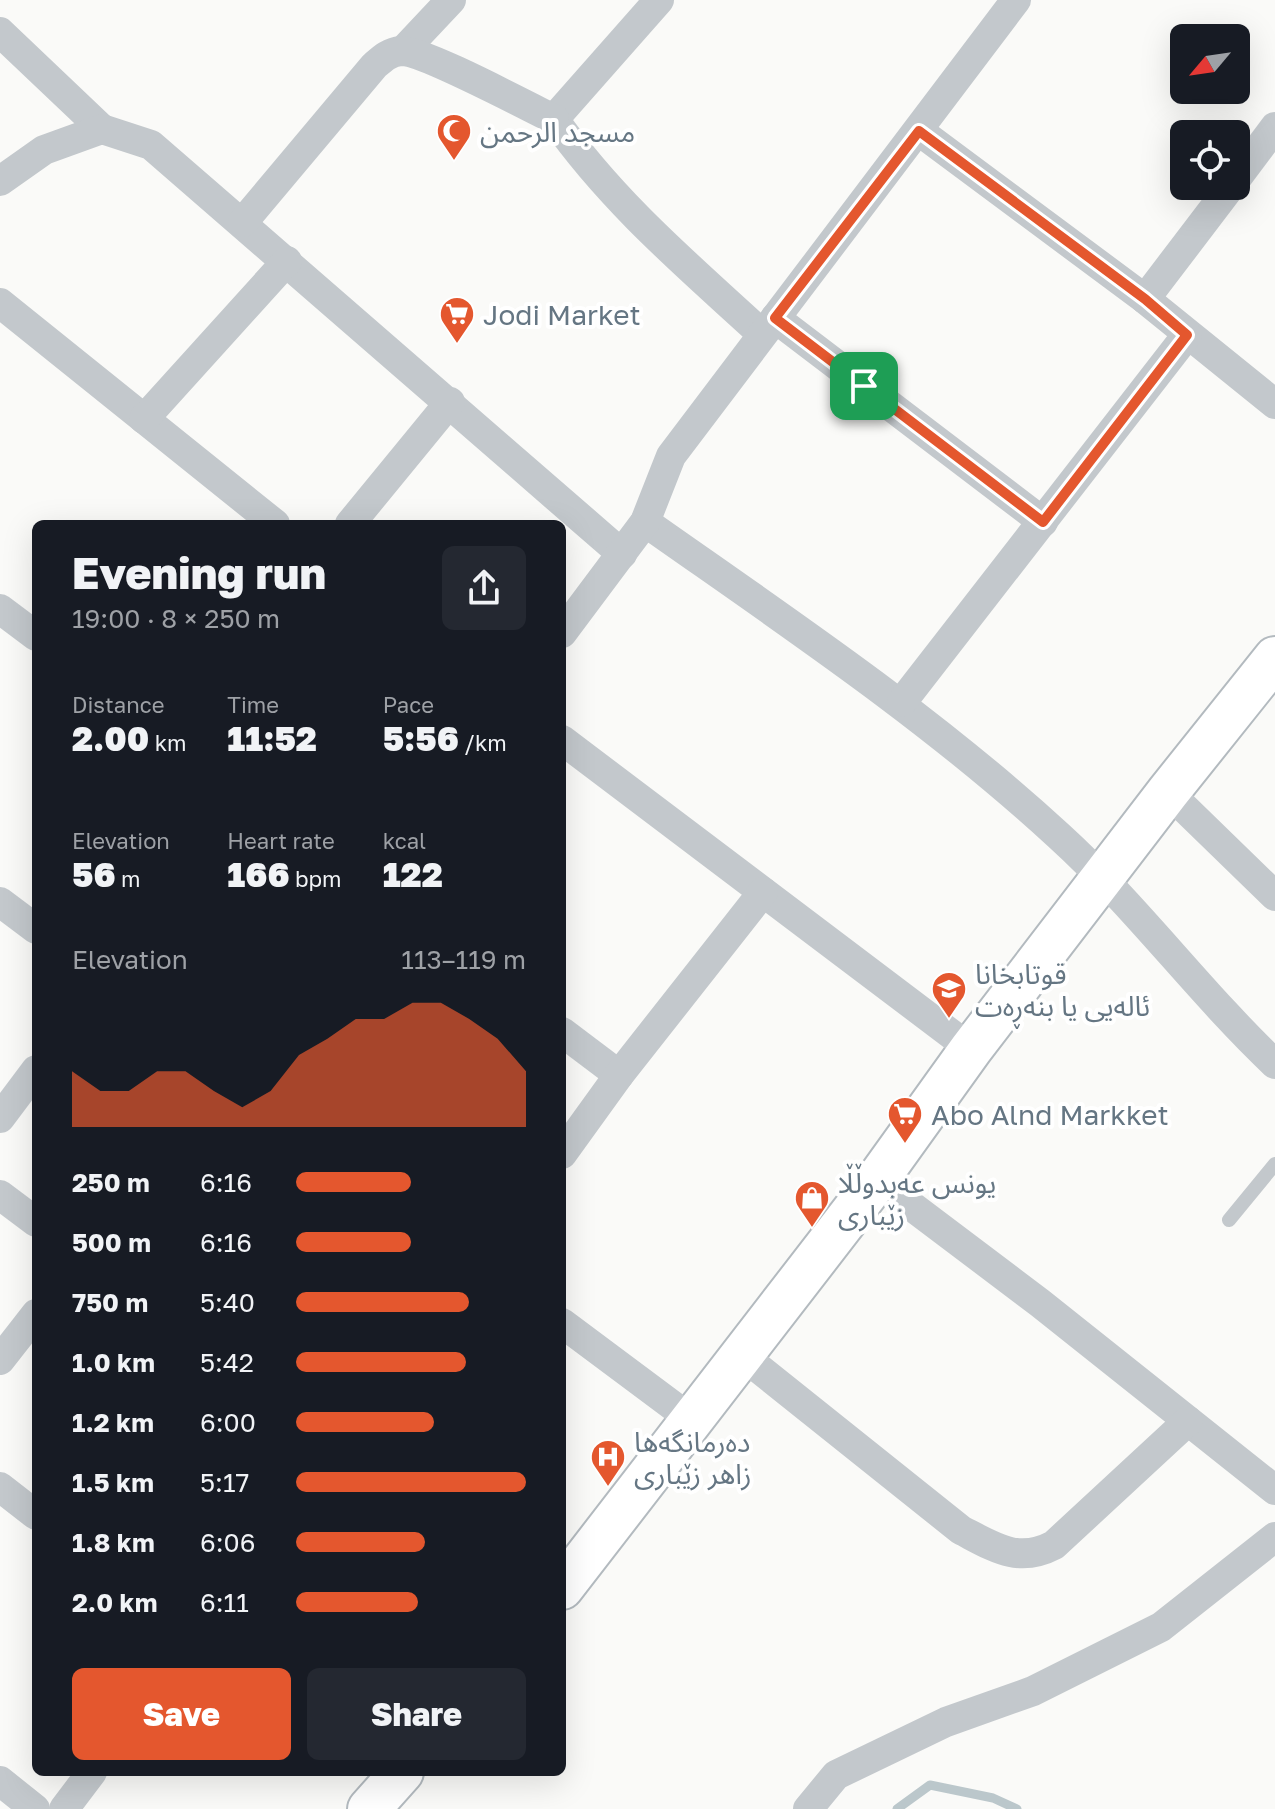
<!DOCTYPE html>
<meta charset="utf-8">
<style>
body{margin:0;font-family:"Golos Text","Noto Sans Arabic",sans-serif;background:#242831;color:#f1f3f6;height:100vh;display:flex;flex-direction:column;font-size:30px;white-space:nowrap}
*{box-sizing:border-box;margin:0}
p{font-size:26px;color:#9ea1a6}
.icon{flex:none;width:44px;height:44px;fill:none;stroke:currentColor;stroke-width:2;stroke-linecap:round;stroke-linejoin:round}
.map{position:relative;flex:1;overflow:hidden}
.details{position:absolute;left:32px;top:520px;width:534px;height:1256px;display:flex;flex-direction:column;background:#171b24;border-radius:12px;box-shadow:0 8px 32px #0002}
.details>*{flex:none}
.needle{width:52px;rotate:241deg}
.controls{position:absolute;left:1170px;top:24px;display:grid;gap:16px}
.controls a{display:grid;place-items:center;width:80px;height:80px;border-radius:12px;background:#171b24;box-shadow:0 8px 32px #0002;font-size:40px}
.pin{position:absolute;display:grid;place-items:center;width:68px;height:68px;color:#fff;margin:-34px;border-radius:16px;box-shadow:0 4px 12px #0006}
.round{display:grid;place-items:center;flex:none;width:84px;height:84px;border-radius:12px;background:#242831}
.head{display:flex;align-items:center;justify-content:space-between;height:136px;padding:0 40px}
h1{font-size:44px;font-weight:800;line-height:60px}
.metrics{display:grid;grid-template-columns:repeat(3,1fr);gap:12px;height:136px;padding:8px 40px}
.metrics div{display:grid;align-content:center}
.metrics b{font-size:34px;font-weight:800}
.metrics small{font-size:22px;font-weight:400}
.metrics p{font-size:22px}
.chart{height:224px;padding:16px 40px}
.chart p{display:flex;justify-content:space-between}
.chart svg{width:100%;height:144px;margin-top:8px;fill:#e4572e;opacity:.7}
.cta{display:flex;gap:16px;margin-top:auto;padding:16px 40px}
.cta a{flex:1;height:92px;border-radius:12px;background:#e4572e;color:#fff;font-size:32px;font-weight:800;line-height:92px;text-align:center}
.cta a+a{background:#242831;color:#f1f3f6}
ul{padding:0 40px;list-style:none;font-size:26px}
li{display:grid;grid-template-columns:128px 96px 1fr;align-items:center;height:60px}
li i{height:20px;border-radius:10px;background:#e4572e}
.map>svg:first-child{display:block}
.lines{fill:none;stroke-linecap:round;stroke-linejoin:round}
.stream{stroke:#bbc7cb;stroke-width:9}
.secondary-casing{stroke:#b3babf;stroke-width:46}
.lane{stroke:#c3c8cc;stroke-width:14}
.street{stroke:#c3c8cc;stroke-width:30}
.secondary{stroke:#fff;stroke-width:42}
.route-casing{stroke:#fff;stroke-width:16}
.route{stroke:#e4572e;stroke-width:10}
.labels{text-anchor:middle;dominant-baseline:central;stroke-width:8;stroke-linejoin:round;paint-order:stroke}
.poi-label{font-size:28px;fill:#657683;stroke:#fff;text-anchor:start}
</style>
<div class="map">
<svg width="1275" height="1809" viewBox="0 0 1275 1809">
<rect width="100%" height="100%" fill="#fafaf8"/>
<g class="lines">
<path class="stream" d="M 897,1809 L 930,1785 L 993,1798 L 1017,1809"/>
<defs>
<g id="secondary">
<path d="M 562,1588 L 877,1180 L 971,1049 L 1168,792 L 1275,658"/>
<path d="M 369,1809 L 402,1772"/>
</g>
</defs>
<use href="#secondary" class="secondary-casing"/>
<path class="lane" d="M 1229,1220 L 1275,1164"/>
<g class="street">
<path d="M 659,0 L 554,119 C 612,202 688,266 762,334"/>
<path d="M 0,32 L 102,129"/>
<path d="M 403,51 L 451,0"/>
<path d="M 919,131 L 1145,299 L 1275,404"/>
<path d="M 1236,179 L 1275,127"/>
<path d="M 0,181 L 44,150 L 102,129 L 151,145 L 622,554"/>
<path d="M 243,222 L 374,66 C 382,59 389,52 401,51 C 422,50 527,106 554,119"/>
<path d="M 1145,299 L 1231,186"/>
<path d="M 0,303 L 275,524"/>
<path d="M 775,318 L 1043,522"/>
<path d="M 144,419 L 287,261"/>
<path d="M 645,522 C 787,622 931,718 1059,836 C 1137,907 1199,992 1275,1064"/>
<path d="M 350,524 L 450,402"/>
<path d="M 0,609 L 36,636"/>
<path d="M 562,633 L 645,522 L 671,456 L 1016,0"/>
<path d="M 902,702 L 1187,335"/>
<path d="M 562,740 L 971,1049"/>
<path d="M 1168,792 L 1275,896"/>
<path d="M 0,902 L 36,929"/>
<path d="M 562,1032 L 619,1075"/>
<path d="M 0,1118 L 36,1070"/>
<path d="M 562,1154 L 619,1075 L 763,892"/>
<path d="M 877,1180 L 1040,1303 L 1275,1490"/>
<path d="M 0,1195 L 36,1222"/>
<path d="M 562,1323 L 692,1420"/>
<path d="M 742,1355 L 961,1530 C 994,1547 1018,1564 1054,1545 L 1188,1421"/>
<path d="M 0,1360 L 36,1314"/>
<path d="M 0,1487 L 36,1515"/>
<path d="M 0,1781 L 35,1809"/>
<path d="M 64,1809 L 92,1772"/>
<path d="M 808,1809 L 836,1775 L 946,1722 L 1033,1691 L 1161,1627 L 1275,1537"/>
</g>
<use href="#secondary" class="secondary"/>
</g>
<g class="lines">
<defs>
<path id="route" d="M 919,131 L 1145,299 L 1187,335 L 1043,522 L 775,318 Z"/>
</defs>
<use href="#route" class="route-casing"/>
<use href="#route" class="route"/>
</g>
<defs>
<symbol id="mosque-pin" viewBox="-11 -11 22 30"><path d="M0 17L-7.5 6A9.5 9.5 0 1 1 7.5 6Z" fill="#e4572e" stroke="#fff"/><path d="M3.5-4.9A6 6 0 1 0 3.5 4.9A5 5 0 1 1 3.5-4.9Z" fill="#fff"/></symbol>
<symbol id="supermarket-pin" viewBox="-11 -11 22 30"><path d="M0 17L-7.5 6A9.5 9.5 0 1 1 7.5 6Z" fill="#e4572e" stroke="#fff"/><path d="M-6-5.5h2.5l.6 2H6L4.5 2H-2.5L-4.4-4H-6ZM-1.5 3.2a1.3 1.3 0 1 0 .1 0ZM3 3.2a1.3 1.3 0 1 0 .1 0Z" fill="#fff"/></symbol>
<symbol id="school-pin" viewBox="-11 -11 22 30"><path d="M0 17L-7.5 6A9.5 9.5 0 1 1 7.5 6Z" fill="#e4572e" stroke="#fff"/><path d="M0-5L7-2L0 1L-7-2ZM-4 1L0 2.5L4 1V4Q0 6-4 4Z" fill="#fff"/></symbol>
<symbol id="shop-pin" viewBox="-11 -11 22 30"><path d="M0 17L-7.5 6A9.5 9.5 0 1 1 7.5 6Z" fill="#e4572e" stroke="#fff"/><path d="M-5-2.5h2.3a2.7 3.5 0 0 1 5.4 0H5L5.5 6h-11ZM-1.5-2.5h3a1.5 2.3 0 0 0-3 0Z" fill="#fff"/></symbol>
<symbol id="hospital-pin" viewBox="-11 -11 22 30"><path d="M0 17L-7.5 6A9.5 9.5 0 1 1 7.5 6Z" fill="#e4572e" stroke="#fff"/><path d="M-5-5h3v3.5h4V-5h3V5h-3V1.5h-4V5h-3Z" fill="#fff"/></symbol>
</defs>
<g fill-rule="evenodd">
<use href="#mosque-pin" x="434" y="111" width="40" height="54"/>
<use href="#supermarket-pin" x="437" y="294" width="40" height="54"/>
<use href="#school-pin" x="929" y="969" width="40" height="54"/>
<use href="#supermarket-pin" x="885" y="1094" width="40" height="54"/>
<use href="#shop-pin" x="792" y="1178" width="40" height="54"/>
<use href="#hospital-pin" x="588" y="1437" width="40" height="54"/>
</g>
<g class="labels">
<g class="poi-label">
<text x="480" y="131">مسجد الرحمن</text>
<text x="483" y="314">Jodi Market</text>
<text x="975" y="973">قوتابخانا<tspan x="975" dy="32">ئالەیی یا بنەڕەت</tspan></text>
<text x="931" y="1114">Abo Alnd Markket</text>
<text x="838" y="1182">یونس عەبدوڵڵا<tspan x="838" dy="32">زێباری</tspan></text>
<text x="634" y="1441">دەرمانگەھا<tspan x="634" dy="32">زاهر زێباری</tspan></text>
</g>
</g>
</svg>
<div class="controls">
<a><svg class="needle" viewBox="-14 -14 28 28"><path d="M0-13l5 13h-10z" fill="#e53935"/><path d="M0 13l5-13h-10z" fill="#9ea1a6"/></svg></a>
<a><svg class="icon" aria-label="locate" viewBox="0 0 24 24"><circle cx="12" cy="12" r="6"/><path d="M12 2v4M12 18v4M2 12h4M18 12h4"/></svg></a>
</div>
<div class="pin" style="left:864px;top:386px;background:#1e9e55"><svg class="icon" aria-label="arrive" viewBox="0 0 24 24"><path d="M6 21V4h12l-3 4 3 4H6"/></svg></div>
<section class="details">
<div class="head"><div><h1>Evening run</h1><p>19:00 · 8 × 250 m</p></div><a class="round"><svg class="icon" aria-label="share" viewBox="0 0 24 24"><path d="M12 15V3M7 8l5-5 5 5M5 13v7h14v-7"/></svg></a></div>
<div class="metrics">
<div><p>Distance</p><b>2.00<small> km</small></b></div>
<div><p>Time</p><b>11:52</b></div>
<div><p>Pace</p><b>5:56<small> /km</small></b></div>
</div>
<div class="metrics">
<div><p>Elevation</p><b>56<small> m</small></b></div>
<div><p>Heart rate</p><b>166<small> bpm</small></b></div>
<div><p>kcal</p><b>122</b></div>
</div>
<div class="chart"><p><span>Elevation</span>113–119 m</p>
<svg viewBox="0 0 160 44" preserveAspectRatio="none"><path d="M0 44V27L10 33L20 33L30 27L40 27L50 33L60 38L70 33L80 22L90 17L100 11L110 11L120 6L130 6L140 11L150 17L160 27V44z"/></svg>
</div>
<ul>
<li><b>250 m</b>6:16<i style="width:50%"></i></li>
<li><b>500 m</b>6:16<i style="width:50%"></i></li>
<li><b>750 m</b>5:40<i style="width:75%"></i></li>
<li><b>1.0 km</b>5:42<i style="width:74%"></i></li>
<li><b>1.2 km</b>6:00<i style="width:60%"></i></li>
<li><b>1.5 km</b>5:17<i style="width:100%"></i></li>
<li><b>1.8 km</b>6:06<i style="width:56%"></i></li>
<li><b>2.0 km</b>6:11<i style="width:53%"></i></li>
</ul>
<div class="cta"><a>Save</a><a>Share</a></div>
</section>
</div>
